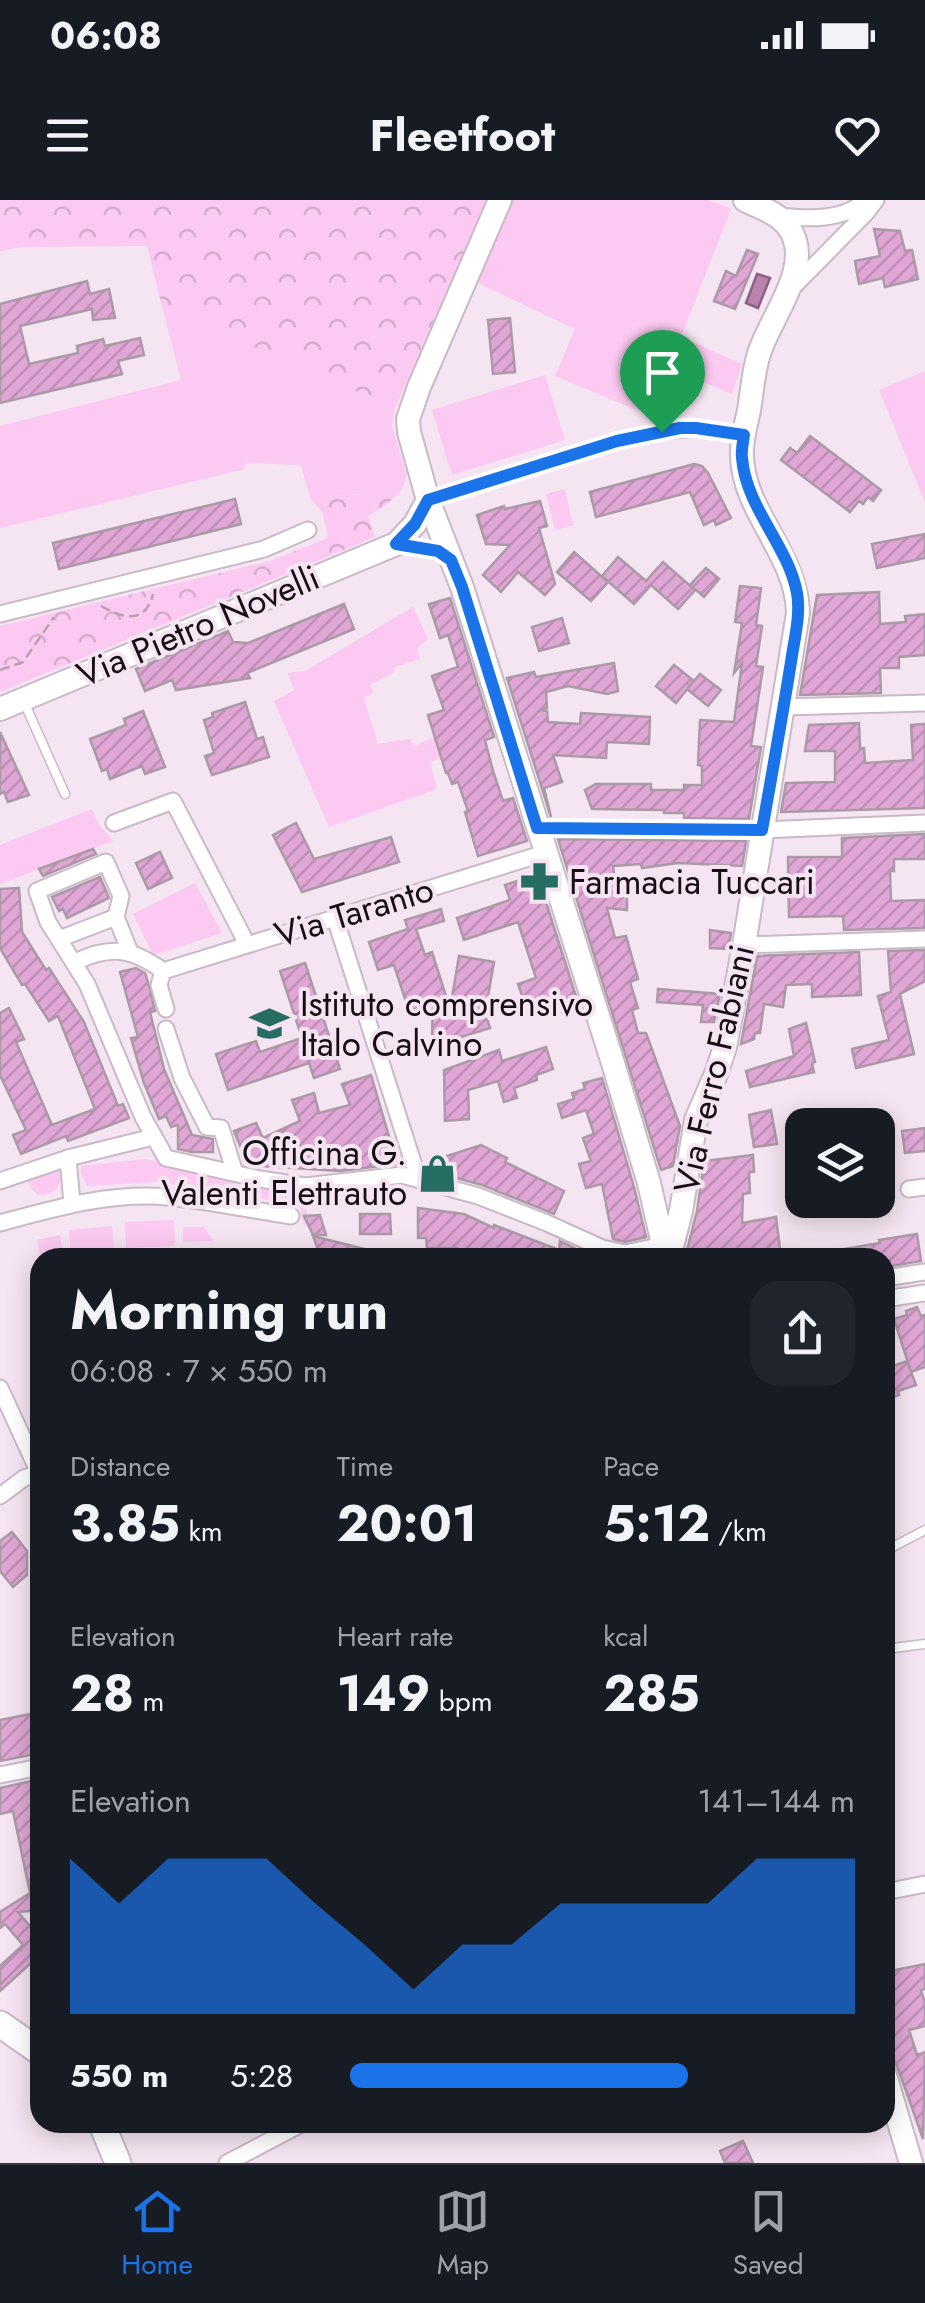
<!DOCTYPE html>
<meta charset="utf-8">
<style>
body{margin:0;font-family:Jost,sans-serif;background:#20242c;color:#f1f3f6;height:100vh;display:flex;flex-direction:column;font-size:38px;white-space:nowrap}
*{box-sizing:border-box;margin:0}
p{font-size:32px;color:#9ea1a6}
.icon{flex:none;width:55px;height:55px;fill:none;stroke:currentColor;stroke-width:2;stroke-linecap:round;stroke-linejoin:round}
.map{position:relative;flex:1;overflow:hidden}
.sheet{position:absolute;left:30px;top:1048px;width:865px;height:885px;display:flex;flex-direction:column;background:#171b24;border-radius:30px;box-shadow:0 5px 25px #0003}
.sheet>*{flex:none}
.buttons{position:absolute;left:785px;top:908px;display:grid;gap:20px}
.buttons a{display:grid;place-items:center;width:110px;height:110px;border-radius:20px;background:#171b24;box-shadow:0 5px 25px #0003;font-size:50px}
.pin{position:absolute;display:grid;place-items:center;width:85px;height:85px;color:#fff;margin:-102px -42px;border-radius:50% 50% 50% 0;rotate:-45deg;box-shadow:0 0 10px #0007}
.pin .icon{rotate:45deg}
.round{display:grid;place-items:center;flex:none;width:105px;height:105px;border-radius:30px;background:#20242c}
.overview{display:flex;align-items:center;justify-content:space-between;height:170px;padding:0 40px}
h1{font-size:55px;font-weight:700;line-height:75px}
.metrics{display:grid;grid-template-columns:repeat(3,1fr);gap:15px;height:170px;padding:10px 40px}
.metrics div{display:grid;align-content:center}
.metrics b{font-size:50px;font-weight:700}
.metrics small{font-size:28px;font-weight:400}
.metrics p{font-size:28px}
.chart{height:280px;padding:20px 40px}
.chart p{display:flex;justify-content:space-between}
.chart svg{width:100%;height:180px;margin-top:10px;fill:#1a73e8;opacity:.7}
ul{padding:0 40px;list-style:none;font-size:32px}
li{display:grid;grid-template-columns:160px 120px 1fr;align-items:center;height:75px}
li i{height:25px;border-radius:12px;background:#1a73e8}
.status{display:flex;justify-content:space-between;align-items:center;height:70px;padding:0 50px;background:#171b24;direction:ltr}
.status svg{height:28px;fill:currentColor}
header{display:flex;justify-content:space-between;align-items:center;height:130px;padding:0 40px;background:#171b24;font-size:45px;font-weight:700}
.tab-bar{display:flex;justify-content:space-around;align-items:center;height:140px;border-top:2px solid #363941;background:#171b24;font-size:28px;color:#9ea1a6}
.tab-bar a{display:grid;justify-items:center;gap:5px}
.tab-bar .current{color:#1a73e8}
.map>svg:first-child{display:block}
.grass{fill:#fbc9f1}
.forest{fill:url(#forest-crowns)}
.water{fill:#ba82af;stroke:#896080;stroke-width:2.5}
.building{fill:url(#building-hatch);stroke:#aa9aa6;stroke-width:2.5}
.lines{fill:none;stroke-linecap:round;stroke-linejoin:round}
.lane-casing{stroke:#cab9c6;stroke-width:11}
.street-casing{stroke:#cab9c6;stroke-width:19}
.secondary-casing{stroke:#cab9c6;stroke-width:26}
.primary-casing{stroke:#cab9c6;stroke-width:29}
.path{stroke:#b2a4ae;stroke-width:2.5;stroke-dasharray:10 5;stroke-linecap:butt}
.lane{stroke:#fff;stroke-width:8}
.street{stroke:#fff;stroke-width:15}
.secondary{stroke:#fff;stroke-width:22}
.primary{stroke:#fff;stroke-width:25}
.route-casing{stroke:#fff;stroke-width:20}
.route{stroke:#1a73e8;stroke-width:12}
.labels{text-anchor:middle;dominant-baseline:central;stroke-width:8;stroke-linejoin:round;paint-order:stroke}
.street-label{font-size:35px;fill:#161014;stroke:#f5e4f1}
.poi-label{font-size:35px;fill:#161014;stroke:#f5e4f1;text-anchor:start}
</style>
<div class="status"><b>06:08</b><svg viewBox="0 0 49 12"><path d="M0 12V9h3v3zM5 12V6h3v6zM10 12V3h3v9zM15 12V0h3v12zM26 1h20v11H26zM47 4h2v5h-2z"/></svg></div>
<header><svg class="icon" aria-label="menu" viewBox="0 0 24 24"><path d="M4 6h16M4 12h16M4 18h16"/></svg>Fleetfoot<svg class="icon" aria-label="heart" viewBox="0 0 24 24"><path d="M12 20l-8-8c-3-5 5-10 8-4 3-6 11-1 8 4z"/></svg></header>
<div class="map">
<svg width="925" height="1963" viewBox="0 0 925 1963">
<defs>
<pattern id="forest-crowns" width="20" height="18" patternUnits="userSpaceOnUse" patternTransform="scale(2.5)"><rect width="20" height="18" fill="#fbc9f1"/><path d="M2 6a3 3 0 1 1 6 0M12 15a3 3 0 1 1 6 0" fill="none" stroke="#d6acce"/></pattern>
<pattern id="building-hatch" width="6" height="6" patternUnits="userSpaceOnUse" patternTransform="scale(2.5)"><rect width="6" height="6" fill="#e0a6d5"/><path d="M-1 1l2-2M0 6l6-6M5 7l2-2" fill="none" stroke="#bf8eb6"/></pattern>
</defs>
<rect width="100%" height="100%" fill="#f5e4f1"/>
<g class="grass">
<path d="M 512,0 L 709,0 L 731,9 L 681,137 L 742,164 L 732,194 L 669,168 L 649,215 L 555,176 L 575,129 L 478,83 Z"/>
<path d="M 162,107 L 395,208 L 392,226 L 407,275 L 401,291 L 310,298 L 301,265 L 244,263 L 245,269 L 0,328 L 0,226 L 181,180 Z"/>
<path d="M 925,171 L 925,302 L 879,190 Z"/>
<path d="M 545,175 L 565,240 L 452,275 L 432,210 Z"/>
<path d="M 565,289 L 573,325 L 555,330 L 546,294 Z"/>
<path d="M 413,407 L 428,439 L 417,448 L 420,459 L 394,467 L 394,472 L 369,485 L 374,492 L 364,498 L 378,544 L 410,539 L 414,546 L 432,538 L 461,550 L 430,562 L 437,589 L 329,627 L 274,501 L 294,490 L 288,473 L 305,471 Z"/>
<path d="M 92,609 L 99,625 L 113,641 L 0,684 L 0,645 Z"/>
<path d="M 195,683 L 222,733 L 153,755 L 133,714 Z"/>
<path d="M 145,959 L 184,967 L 236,982 L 238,995 L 155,982 L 87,986 L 81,973 L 81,966 Z"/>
<path d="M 59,971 L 60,982 C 55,993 48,996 37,994 L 32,990 L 27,980 Z"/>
<path d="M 246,984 L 306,991 L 307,1026 L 303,1024 L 299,1004 L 246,996 Z"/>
<path d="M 174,1020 L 175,1046 L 126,1048 L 125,1022 Z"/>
<path d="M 112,1026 L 114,1051 L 71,1055 L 69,1030 Z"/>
<path d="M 183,1027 L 204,1027 L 213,1041 L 183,1042 Z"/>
<path d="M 60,1035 L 63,1051 L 40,1056 L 37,1040 Z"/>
</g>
<g class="forest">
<path d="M 0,0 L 487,0 L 395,208 L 162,107 L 147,46 L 23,47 L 0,51 Z"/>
<path d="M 401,291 L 386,305 L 368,316 L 375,337 L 0,492 L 0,426 L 270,361 L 328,338 L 323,313 L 310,298 Z"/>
</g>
<path class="water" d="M 757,74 L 770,78 L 758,108 L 746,103 Z"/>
<g class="building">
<path d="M 874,29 L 900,31 L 905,51 L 912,50 L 918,79 L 885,87 L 883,78 L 859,84 L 855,61 L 880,56 Z"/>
<path d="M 747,50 L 758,54 L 735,109 L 714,101 L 726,71 L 736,76 Z"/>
<path d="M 87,81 L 90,94 L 109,89 L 115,118 L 93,120 L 92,109 L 20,126 L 29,164 L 78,153 L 77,146 L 103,139 L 105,146 L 140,138 L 144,155 L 118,161 L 122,174 L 0,203 L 0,104 Z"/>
<path d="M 510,118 L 515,172 L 493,174 L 488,120 Z"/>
<path d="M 810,236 L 881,290 L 873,301 L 868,297 L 863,304 L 859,301 L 850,312 L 781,260 L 790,248 L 797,253 Z"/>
<path d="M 694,264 L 702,266 L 708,273 L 731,318 L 716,325 L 714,320 L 704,325 L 690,292 L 596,317 L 590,292 Z"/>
<path d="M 235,299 L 241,324 L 59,369 L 53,343 Z"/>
<path d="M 540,301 L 547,326 L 539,328 L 555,384 L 545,395 L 518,372 L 501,392 L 483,375 L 510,345 L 486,344 L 477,315 L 504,306 L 505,309 Z"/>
<path d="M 925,334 L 925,358 L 877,368 L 872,344 Z"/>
<path d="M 574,352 L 608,382 L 591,401 L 557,372 Z"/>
<path d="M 618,357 L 646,381 L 663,362 L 695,390 L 678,409 L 651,385 L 634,404 L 602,376 Z"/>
<path d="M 706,368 L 719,379 L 704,397 L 690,385 Z"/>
<path d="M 740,386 L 761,388 L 756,425 L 762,426 L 756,466 L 763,467 L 751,546 L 761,547 L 749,619 L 684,618 L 684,613 L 664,613 L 664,610 L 592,609 L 585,590 L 596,584 L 651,584 L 651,590 L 684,590 L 684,585 L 702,585 L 702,566 L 698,565 L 700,520 L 734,522 L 742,463 L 734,473 L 742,423 L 735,422 Z"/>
<path d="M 879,392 L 880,424 L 906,422 L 905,416 L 925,414 L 925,455 L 899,457 L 899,468 L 880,468 L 881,493 L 800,495 L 817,395 Z"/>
<path d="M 450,398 L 494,537 L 485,540 L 493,571 L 503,601 L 513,598 L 527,641 L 478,656 L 465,612 L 468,611 L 458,582 L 452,584 L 448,573 L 446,573 L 428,515 L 444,510 L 432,476 L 458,467 L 448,435 L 440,438 L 429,404 Z"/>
<path d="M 344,404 L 354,429 L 247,473 L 250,478 L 176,490 L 172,480 L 145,491 L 136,469 L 228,431 L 233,442 L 248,443 Z"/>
<path d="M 562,418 L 569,443 L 539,451 L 532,427 Z"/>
<path d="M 614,463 L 618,491 L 607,494 L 568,486 L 546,492 L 547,508 L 539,510 L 547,511 L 548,522 L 580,524 L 581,513 L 650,517 L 649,544 L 607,542 L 606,558 L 553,555 L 562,582 L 544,588 L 551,617 L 507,478 L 534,472 L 536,477 Z"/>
<path d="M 674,465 L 694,481 L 676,503 L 656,486 Z"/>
<path d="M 700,474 L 721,490 L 708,506 L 687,489 Z"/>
<path d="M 245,502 L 257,539 L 263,537 L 269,557 L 212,575 L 205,556 L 214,553 L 204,520 L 213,517 L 212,513 Z"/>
<path d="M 143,511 L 165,567 L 145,574 L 142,566 L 110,579 L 107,569 L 102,571 L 90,539 L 126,525 L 124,519 Z"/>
<path d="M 859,523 L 860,548 L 864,548 L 865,563 L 913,560 L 911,525 L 925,524 L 925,608 L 781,612 L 786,583 L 835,582 L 835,551 L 805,551 L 809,525 Z"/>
<path d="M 0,532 L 29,595 L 8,602 L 4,592 L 0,594 Z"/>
<path d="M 296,623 L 314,659 L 391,637 L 399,662 L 302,692 L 273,635 Z"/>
<path d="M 925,634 L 925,659 L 894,659 L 894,671 L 890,671 L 891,701 L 925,700 L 925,728 L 844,730 L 843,716 L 789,717 L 788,657 L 842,657 L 842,638 Z"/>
<path d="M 558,639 L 746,641 L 742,666 L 678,663 L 642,668 L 641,664 L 613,666 L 617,696 L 627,697 L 627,710 L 607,708 L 615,738 L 626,736 L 638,779 L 630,782 L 638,808 L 632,810 L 638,833 L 646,833 L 680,926 L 673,966 L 661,970 Z"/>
<path d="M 93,649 L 96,654 L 43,676 L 39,669 Z"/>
<path d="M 160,652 L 172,678 L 148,689 L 136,663 Z"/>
<path d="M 537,674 L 580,809 L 567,813 L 564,804 L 529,816 L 518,784 L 536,778 L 518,722 L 464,740 L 457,718 L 510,700 L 505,685 Z"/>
<path d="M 100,677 L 109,698 L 67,718 L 63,709 L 59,711 L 52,697 Z"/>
<path d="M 19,688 L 22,732 L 46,770 L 49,768 L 84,822 L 118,906 L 123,904 L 129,918 L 68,941 L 66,936 L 21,954 L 13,935 L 26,930 L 0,875 L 0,813 L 9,808 L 24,839 L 16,842 L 52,925 L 95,909 L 58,816 L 49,821 L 25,784 L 22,785 L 0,748 L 0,689 Z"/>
<path d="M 441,709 L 444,721 L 416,729 L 425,755 L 432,752 L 450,809 L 459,756 L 494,762 L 485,813 L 490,828 L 436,845 L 432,833 L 433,804 L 409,811 L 394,765 L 378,770 L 369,742 L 408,729 L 405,720 Z"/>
<path d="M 710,730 L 731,733 L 728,749 L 710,748 Z"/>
<path d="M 925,750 L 925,781 L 900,794 L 914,854 L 856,868 L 852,849 L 889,840 L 878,796 L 891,792 L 888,751 Z"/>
<path d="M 859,752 L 861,795 L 812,797 L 812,784 L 786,785 L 783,807 L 764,804 L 760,833 L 755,833 L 754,839 L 741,844 L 757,756 Z"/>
<path d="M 305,763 L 340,869 L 314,878 L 309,863 L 228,890 L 216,854 L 256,841 L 260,852 L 302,838 L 280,771 Z"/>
<path d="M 136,768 L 145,773 L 148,782 L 155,811 L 150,812 L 164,869 L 192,935 L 213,939 L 213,952 L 192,952 L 178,949 L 178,925 L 171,927 L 166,916 L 159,919 L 144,883 L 131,838 L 138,837 L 120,772 Z"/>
<path d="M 658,789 L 720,794 L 714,822 L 701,822 L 703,805 L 657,802 Z"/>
<path d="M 806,823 L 815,862 L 812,863 L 814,872 L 750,887 L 746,871 L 794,856 L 789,829 Z"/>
<path d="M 546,847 L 553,869 L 536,875 L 537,880 L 514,888 L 517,898 L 504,902 L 498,881 L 468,890 L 469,919 L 445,921 L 444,870 L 499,850 L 502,861 Z"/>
<path d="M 371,875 L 397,964 L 340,971 L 248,965 L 234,931 L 256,923 L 263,938 L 300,921 L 292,900 L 314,893 L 319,913 L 350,905 L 342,884 Z"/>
<path d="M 602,878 L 634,987 L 646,1037 L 625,1042 L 613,1039 L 602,984 L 586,988 L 579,964 L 591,961 L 583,938 L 594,934 L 586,910 L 562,918 L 558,904 L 574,899 L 572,893 L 585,889 L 583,883 Z"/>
<path d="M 771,910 L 777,944 L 754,947 L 749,915 Z"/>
<path d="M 925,928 L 925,951 L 905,953 L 902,931 Z"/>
<path d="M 481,945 L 507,958 L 505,962 L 564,991 L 554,1014 L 482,985 L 431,971 L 428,962 Z"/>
<path d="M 753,955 L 754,972 L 749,972 L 750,993 L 743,994 L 742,1023 L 776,1017 L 781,1058 L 685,1058 L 697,1011 L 704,961 Z"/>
<path d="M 418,1008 L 464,1014 L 494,1028 L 494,1025 L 559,1050 L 560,1041 L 586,1054 L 573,1056 L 576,1058 L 458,1058 L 457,1048 L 427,1048 L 426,1038 L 418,1038 Z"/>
<path d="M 360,1014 L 390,1014 L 391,1034 L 360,1034 Z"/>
<path d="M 320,1015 L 326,1035 L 313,1035 L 304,1016 Z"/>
<path d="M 917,1034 L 921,1061 L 885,1067 L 885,1058 L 838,1058 L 838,1050 L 880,1043 L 879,1040 Z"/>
<path d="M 313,1036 L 380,1053 L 379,1058 L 321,1058 Z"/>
<path d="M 917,1107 L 921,1116 L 925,1115 L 925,1167 L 911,1172 L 894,1119 L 907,1115 L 906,1111 Z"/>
<path d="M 885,1160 L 888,1160 L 890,1167 L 907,1161 L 916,1185 L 898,1191 L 899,1195 L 885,1200 Z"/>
<path d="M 12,1332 L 27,1351 L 27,1375 L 13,1387 L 0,1371 L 0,1341 Z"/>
<path d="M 40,1512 L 40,1553 L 0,1561 L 0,1520 Z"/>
<path d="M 40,1579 L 40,1710 L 18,1712 L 40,1738 L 40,1773 L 31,1763 L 0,1791 L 0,1766 L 23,1745 L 5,1724 L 0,1728 L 0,1712 L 30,1693 L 13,1611 L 0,1614 L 0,1588 Z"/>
<path d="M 925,1764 L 925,1789 L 921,1790 L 925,1803 L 925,1826 L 909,1830 L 917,1855 L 925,1852 L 923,1939 L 899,1871 L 885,1839 L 885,1772 Z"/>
<path d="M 743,1941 L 753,1963 L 725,1963 L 720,1951 Z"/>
</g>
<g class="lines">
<defs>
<g id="lane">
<path d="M 24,502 L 65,594"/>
<path d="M 885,1351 L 925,1330"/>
<path d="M 885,1449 L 925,1444"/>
</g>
<g id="street">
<path d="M 779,16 C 807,19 844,21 866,0"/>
<path d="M 795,85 L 866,13 L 876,0"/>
<path d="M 428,300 L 617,241 L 662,231 L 697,228 L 745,235"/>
<path d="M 0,414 L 264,349 L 308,330"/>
<path d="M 784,507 L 925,503"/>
<path d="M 114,623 L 173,601 L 247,744"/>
<path d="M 537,628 L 762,630 L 925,623"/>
<path d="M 116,717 L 121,696 L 106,662 L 37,691 L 48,722 L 87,784 L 143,917 L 166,958 L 260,979 L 305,986 L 402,975 L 478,996 L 547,1023 L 602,1048 L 625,1053 L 663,1045"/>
<path d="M 335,718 L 418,978"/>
<path d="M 59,739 L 116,717 L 130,752"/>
<path d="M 744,745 L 925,739"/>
<path d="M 75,762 C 110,745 132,748 163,771"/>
<path d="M 163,771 L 545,653"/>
<path d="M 163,771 L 159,785 L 166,809"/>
<path d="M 166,829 L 182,878 L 207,927 L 221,928 L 235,973"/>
<path d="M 68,958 L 72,1003"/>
<path d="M 0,981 L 68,958 L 153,937"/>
<path d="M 909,989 L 925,987"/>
<path d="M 0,1023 C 55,1008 110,992 168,997 C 209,1001 250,1010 291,1016"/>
<path d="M 885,1078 L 925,1072"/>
<path d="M 885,1099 L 925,1093"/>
<path d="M 0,1188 L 39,1273"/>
<path d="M 0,1296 L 24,1278 L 40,1273"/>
<path d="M 0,1575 L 40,1567"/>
<path d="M 885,1692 L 925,1684"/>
<path d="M 227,1963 L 305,1922"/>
</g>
<g id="secondary">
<path d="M 500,0 L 419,187 L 408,219 L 409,232 L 428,300 L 462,387 L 612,860 L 649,983 L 666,1058"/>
<path d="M 0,509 L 396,344 L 415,324 L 428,300"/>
<path d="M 669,1058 L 681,1011 L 696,920 L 716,874 L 725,847 L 744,745 L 798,413 C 797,355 743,311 742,256 C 741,241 746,225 749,210 C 752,193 753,174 758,157 C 767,121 816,66 789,28 C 779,13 760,8 745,0"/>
<path d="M 885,1875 L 911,1963"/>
</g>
<g id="primary">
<path d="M 0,1824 L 40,1852"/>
<path d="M 101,1922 L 118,1963"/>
</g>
</defs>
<use href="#lane" class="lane-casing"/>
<use href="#street" class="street-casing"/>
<use href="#secondary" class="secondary-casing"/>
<use href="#primary" class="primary-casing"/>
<g class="path">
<path d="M 101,406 C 123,419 146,424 153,394"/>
<path d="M 0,470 L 23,462 L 54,417"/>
</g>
<use href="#lane" class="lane"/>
<use href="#street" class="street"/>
<use href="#secondary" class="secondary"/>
<use href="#primary" class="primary"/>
</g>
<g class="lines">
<defs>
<path id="route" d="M 680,228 L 696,228 L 744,235 C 743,242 741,251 742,258 C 746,308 788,345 797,393 C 801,415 794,440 791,462 C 782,518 772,574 762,630 L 537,628 L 462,387 L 451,360 L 438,351 L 396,344 L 415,324 L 428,300 L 617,241 Z"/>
</defs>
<use href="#route" class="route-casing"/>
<use href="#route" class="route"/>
</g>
<defs>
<symbol id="pharmacy-bare" viewBox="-9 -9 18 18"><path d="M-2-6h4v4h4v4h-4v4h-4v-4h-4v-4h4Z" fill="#266d64" stroke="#f5e4f1" stroke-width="2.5" paint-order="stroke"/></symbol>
<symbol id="school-bare" viewBox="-9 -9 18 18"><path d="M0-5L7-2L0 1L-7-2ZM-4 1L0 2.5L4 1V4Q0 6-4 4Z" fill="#266d64" stroke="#f5e4f1" stroke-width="2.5" paint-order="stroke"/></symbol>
<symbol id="shop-bare" viewBox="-9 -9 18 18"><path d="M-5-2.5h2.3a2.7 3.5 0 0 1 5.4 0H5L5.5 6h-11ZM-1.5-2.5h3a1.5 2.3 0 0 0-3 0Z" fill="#266d64" stroke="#f5e4f1" stroke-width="2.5" paint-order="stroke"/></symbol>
</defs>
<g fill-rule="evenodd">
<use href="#pharmacy-bare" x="512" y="654" width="55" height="55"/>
<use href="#school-bare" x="242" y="796" width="55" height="55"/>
<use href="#shop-bare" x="410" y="946" width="55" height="55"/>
</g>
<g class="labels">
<g class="street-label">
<text transform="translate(198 426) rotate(-23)">Via Pietro Novelli</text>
<text transform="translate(354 712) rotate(-17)">Via Taranto</text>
<text transform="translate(714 869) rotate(-77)">Via Ferro Fabiani</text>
</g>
<g class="poi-label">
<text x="569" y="682">Farmacia Tuccari</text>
<text x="300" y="804">Istituto comprensivo<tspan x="300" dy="40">Italo Calvino</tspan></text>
<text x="407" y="953" text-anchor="end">Officina G.<tspan x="407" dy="40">Valenti Elettrauto</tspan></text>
</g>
</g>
</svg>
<div class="buttons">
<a><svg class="icon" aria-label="layers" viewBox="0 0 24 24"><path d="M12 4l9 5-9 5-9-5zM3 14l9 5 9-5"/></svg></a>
</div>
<div class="pin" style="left:662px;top:232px;background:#1e9e55"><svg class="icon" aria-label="arrive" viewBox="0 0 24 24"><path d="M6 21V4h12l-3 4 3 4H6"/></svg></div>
<section class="sheet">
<div class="overview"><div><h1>Morning run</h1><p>06:08 · 7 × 550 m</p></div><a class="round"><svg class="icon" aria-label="share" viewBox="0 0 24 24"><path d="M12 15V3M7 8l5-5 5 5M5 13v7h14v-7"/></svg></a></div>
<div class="metrics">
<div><p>Distance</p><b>3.85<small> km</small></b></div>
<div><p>Time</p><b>20:01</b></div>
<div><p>Pace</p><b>5:12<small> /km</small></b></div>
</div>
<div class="metrics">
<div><p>Elevation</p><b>28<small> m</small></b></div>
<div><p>Heart rate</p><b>149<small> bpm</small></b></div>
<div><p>kcal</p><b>285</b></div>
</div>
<div class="chart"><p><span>Elevation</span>141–144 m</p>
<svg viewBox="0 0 160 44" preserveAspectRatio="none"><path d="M0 44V6L10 17L20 6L30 6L40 6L50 17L60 27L70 38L80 27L90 27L100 17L110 17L120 17L130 17L140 6L150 6L160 6V44z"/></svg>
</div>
<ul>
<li><b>550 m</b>5:28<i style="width:67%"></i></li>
</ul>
</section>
</div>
<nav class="tab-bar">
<a class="current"><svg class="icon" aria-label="home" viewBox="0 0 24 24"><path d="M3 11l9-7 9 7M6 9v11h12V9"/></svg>Home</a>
<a><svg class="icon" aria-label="map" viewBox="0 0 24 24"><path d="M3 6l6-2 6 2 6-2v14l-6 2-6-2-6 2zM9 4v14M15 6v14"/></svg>Map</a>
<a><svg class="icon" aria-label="saved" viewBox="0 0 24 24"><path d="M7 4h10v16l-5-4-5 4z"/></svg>Saved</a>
</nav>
